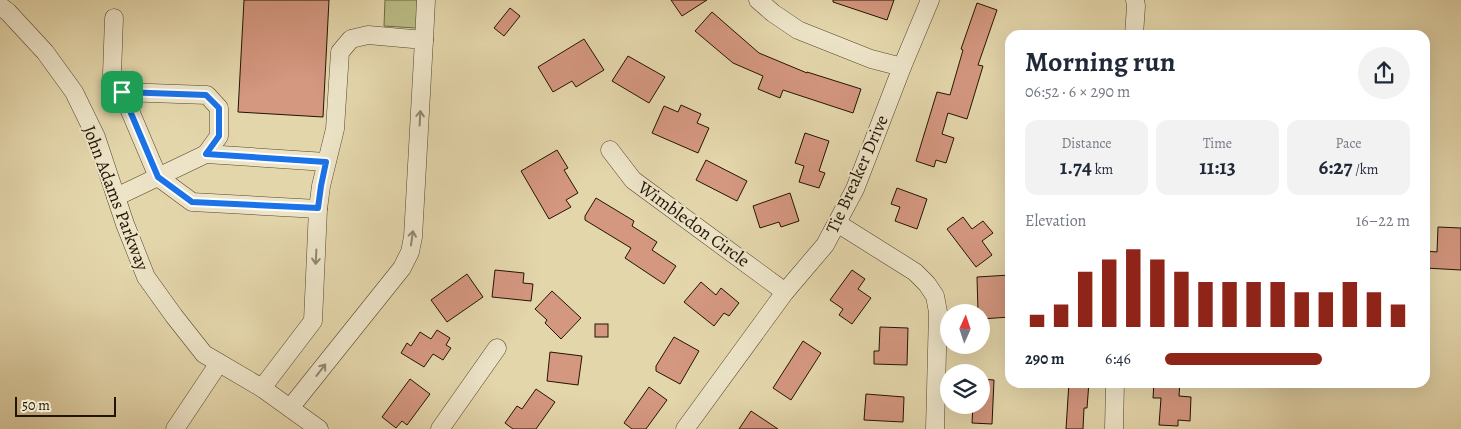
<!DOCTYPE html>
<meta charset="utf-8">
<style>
body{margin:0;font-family:Alegreya,serif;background:#f2f2f3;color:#1f2937;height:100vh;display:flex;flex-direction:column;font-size:19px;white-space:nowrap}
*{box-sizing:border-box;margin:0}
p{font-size:16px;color:#747a83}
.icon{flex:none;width:28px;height:28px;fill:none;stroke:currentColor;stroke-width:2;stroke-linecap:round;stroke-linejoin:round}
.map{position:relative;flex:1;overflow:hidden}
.details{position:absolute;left:1005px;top:30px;width:425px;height:358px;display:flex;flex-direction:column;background:#fff;border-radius:15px;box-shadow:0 5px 20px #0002}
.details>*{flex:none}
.needle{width:32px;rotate:3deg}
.fabs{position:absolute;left:940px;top:304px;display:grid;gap:10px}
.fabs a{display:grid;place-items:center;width:50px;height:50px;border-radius:50%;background:#fff;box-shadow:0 5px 20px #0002;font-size:25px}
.scale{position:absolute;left:15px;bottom:12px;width:101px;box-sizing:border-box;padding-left:5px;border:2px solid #221402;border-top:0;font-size:14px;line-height:18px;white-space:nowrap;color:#221402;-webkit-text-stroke:4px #ede4c8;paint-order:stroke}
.pin{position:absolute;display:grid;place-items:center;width:42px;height:42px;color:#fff;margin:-21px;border-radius:10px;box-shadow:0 2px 8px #0006}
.round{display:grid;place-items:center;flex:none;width:52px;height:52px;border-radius:26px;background:#f2f2f3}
.summary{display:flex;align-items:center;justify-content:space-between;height:85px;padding:0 20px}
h1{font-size:28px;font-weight:700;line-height:38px}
.figures{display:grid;grid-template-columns:repeat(3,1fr);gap:8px;height:85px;padding:5px 20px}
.figures div{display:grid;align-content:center;border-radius:12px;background:#f2f2f3;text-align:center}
.figures b{font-size:21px;font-weight:700}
.figures small{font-size:14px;font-weight:400}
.figures p{font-size:14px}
.chart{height:140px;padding:10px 20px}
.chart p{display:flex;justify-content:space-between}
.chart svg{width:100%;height:90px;margin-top:5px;stroke:#8f2418;stroke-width:6}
ul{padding:0 20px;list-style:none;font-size:16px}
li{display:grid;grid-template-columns:80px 60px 1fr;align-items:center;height:38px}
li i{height:12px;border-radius:6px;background:#8f2418}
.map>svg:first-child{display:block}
.green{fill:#babc85;stroke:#6e6844}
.building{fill:#d49780;stroke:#221402}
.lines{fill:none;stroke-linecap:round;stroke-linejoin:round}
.minor-casing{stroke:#52442c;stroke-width:19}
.minor{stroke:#ede4c8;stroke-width:18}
.oneway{stroke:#92866f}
.route-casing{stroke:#fff;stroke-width:10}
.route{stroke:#1a73e8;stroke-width:6}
.labels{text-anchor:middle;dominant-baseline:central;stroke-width:4;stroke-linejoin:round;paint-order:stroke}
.street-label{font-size:18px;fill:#221402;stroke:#ede4c8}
</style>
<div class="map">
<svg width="1461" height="429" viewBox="0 0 1461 429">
<rect width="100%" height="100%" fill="#e4d6ab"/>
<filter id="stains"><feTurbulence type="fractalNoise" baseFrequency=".004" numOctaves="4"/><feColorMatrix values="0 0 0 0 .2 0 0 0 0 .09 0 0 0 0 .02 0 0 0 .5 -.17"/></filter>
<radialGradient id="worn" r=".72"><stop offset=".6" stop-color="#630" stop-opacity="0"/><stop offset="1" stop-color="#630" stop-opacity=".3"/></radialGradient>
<path class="green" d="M 385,0 L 434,0 L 432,29 L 384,26 Z"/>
<g class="building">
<path d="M 244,0 L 329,0 L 323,117 L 238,112 Z"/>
<path d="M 671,0 L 707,0 L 682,16 Z"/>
<path d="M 833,0 L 894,0 L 887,20 L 833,2 Z"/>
<path d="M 977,3 L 997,10 L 978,65 L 983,66 L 967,119 L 948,113 L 942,134 L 954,138 L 946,163 L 936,160 L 934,167 L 916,161 L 937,92 L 950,95 L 963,50 L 961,49 Z"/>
<path d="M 510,8 L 520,16 L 504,36 L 494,28 Z"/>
<path d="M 712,12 L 759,53 L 807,73 L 807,72 L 861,89 L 853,113 L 783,90 L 780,98 L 758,89 L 763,76 L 733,63 L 695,31 Z"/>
<path d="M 584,39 L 604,70 L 576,87 L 572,81 L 553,92 L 538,67 Z"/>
<path d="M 628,56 L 665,77 L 649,103 L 612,81 Z"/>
<path d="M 681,105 L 701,114 L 697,123 L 709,128 L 698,153 L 652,133 L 664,106 L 678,112 Z"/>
<path d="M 805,133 L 829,141 L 819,171 L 825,173 L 819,188 L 799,182 L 804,166 L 795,163 Z"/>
<path d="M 557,150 L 568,168 L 564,170 L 578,193 L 566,200 L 571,207 L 549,219 L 521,171 Z"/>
<path d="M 706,160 L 747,181 L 737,201 L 696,180 Z"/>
<path d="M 897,188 L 927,199 L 917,229 L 895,221 L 900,207 L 891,204 Z"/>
<path d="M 790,193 L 799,221 L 781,227 L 779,222 L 760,228 L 753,206 Z"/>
<path d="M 596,198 L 634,221 L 632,226 L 657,242 L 652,250 L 676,266 L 664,284 L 625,258 L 631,248 L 585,220 L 585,216 Z"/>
<path d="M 963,217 L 972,229 L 983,221 L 993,233 L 982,241 L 992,255 L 976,267 L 947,229 Z"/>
<path d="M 1438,227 L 1461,228 L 1461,270 L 1425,268 L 1425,251 L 1437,252 Z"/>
<path d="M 495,270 L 524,273 L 523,283 L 533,284 L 531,301 L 492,297 Z"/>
<path d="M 852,270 L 865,279 L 858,289 L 871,298 L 852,324 L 839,315 L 843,309 L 830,300 Z"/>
<path d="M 467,274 L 483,297 L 447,322 L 431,300 Z"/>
<path d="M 1010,275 L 1010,317 L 981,319 L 981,312 L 978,312 L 977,277 Z"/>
<path d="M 701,282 L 716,295 L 721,288 L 739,303 L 729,316 L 724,313 L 714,326 L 684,302 Z"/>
<path d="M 552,291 L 581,318 L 561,339 L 545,323 L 547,320 L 535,309 Z"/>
<rect x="595" y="324" width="13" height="13"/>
<path d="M 880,327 L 908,328 L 907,365 L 874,364 L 874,351 L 879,351 Z"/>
<path d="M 437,330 L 450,338 L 446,345 L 451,348 L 443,360 L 433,354 L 424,367 L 401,353 L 407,343 L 411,346 L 420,332 L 431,339 Z"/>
<path d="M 674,337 L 699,351 L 680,384 L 656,371 L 656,366 Z"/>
<path d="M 803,341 L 821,353 L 791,400 L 773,388 Z"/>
<path d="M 550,352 L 582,356 L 578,385 L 547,381 Z"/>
<path d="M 410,379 L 430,394 L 407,425 L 402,421 L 396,428 L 382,417 Z"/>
<path d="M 981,379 L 994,380 L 992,424 L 972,423 L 973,405 L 981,405 Z"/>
<path d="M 1069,382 L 1089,382 L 1087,408 L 1084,408 L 1083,429 L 1066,429 Z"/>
<path d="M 1154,382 L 1180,382 L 1179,396 L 1191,397 L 1190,421 L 1178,420 L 1178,426 L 1159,425 L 1161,398 L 1153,398 Z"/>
<path d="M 649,387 L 667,400 L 646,429 L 632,429 L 624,423 Z"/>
<path d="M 536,389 L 555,402 L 536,429 L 513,429 L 505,423 L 517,406 L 522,409 Z"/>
<path d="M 866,394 L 904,397 L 903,422 L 864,420 Z"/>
<path d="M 751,411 L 778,429 L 739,429 Z"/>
</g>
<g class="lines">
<defs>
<g id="minor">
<path d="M 758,0 L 773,13 L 798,30 L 871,59 L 902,67"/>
<path d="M 0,6 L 8,12 L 45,52 L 74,92 L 96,137 L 125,224 L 146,277 L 174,316 L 204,354 L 262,388 L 319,429"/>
<path d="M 114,18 L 112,74 L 122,92"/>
<path d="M 1134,35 L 1136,6 L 1135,0"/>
<path d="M 424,40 L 426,0"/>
<path d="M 610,150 L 633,180 L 785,292"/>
<path d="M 206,154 L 219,136 L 219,108 L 207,95 L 122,92 L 158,177 L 192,202 L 318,209"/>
<path d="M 116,197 L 206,154 L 326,162"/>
<path d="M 837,223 L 915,272 L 927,284 L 935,296 L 938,312 L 935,429"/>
<path d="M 262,388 L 313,321 L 318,209 L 321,186 L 335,129 L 340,52 L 351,39 L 368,35 L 424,40 L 413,237 L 410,252 L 402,268 L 290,408"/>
<path d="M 175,429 L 219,363"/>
<path d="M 440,429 L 497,348"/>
<path d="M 685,429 L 785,292 L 825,245 L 855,189 L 902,67 L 930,0"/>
<path d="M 1114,429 L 1115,382"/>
</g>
</defs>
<use href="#minor" class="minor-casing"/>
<use href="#minor" class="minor"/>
</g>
<defs><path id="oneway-shaft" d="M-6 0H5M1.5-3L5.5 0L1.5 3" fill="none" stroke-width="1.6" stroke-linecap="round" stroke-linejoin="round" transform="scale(1.25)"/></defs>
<g class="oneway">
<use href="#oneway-shaft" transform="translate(420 118) rotate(-87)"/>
<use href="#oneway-shaft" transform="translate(412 238) rotate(-82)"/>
<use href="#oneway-shaft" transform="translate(316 257) rotate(93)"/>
<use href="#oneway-shaft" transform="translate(321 370) rotate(-52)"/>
</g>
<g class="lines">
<defs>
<path id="route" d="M 122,92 L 206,95 L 219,108 L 219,136 L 206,154 L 326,162 L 321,186 L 318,208 L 192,202 L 158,177 Z"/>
</defs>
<use href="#route" class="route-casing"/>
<use href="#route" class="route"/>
</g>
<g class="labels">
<g class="street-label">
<text transform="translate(857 174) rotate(-66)">Tie Breaker Drive</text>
<text transform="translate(116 198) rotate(69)">John Adams Parkway</text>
<text transform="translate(694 224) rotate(36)">Wimbledon Circle</text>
</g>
</g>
<rect width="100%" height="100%" filter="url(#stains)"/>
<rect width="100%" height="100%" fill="url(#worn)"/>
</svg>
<div class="fabs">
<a><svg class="needle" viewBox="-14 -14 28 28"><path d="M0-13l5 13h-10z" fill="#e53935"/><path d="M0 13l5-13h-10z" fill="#747a83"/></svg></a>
<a><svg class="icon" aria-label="layers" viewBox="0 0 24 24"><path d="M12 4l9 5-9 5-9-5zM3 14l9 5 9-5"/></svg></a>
</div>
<div class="scale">50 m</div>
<div class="pin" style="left:122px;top:92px;background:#1e9e55"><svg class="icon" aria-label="arrive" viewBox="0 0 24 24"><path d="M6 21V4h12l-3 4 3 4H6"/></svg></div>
<section class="details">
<div class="summary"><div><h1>Morning run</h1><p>06:52 · 6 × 290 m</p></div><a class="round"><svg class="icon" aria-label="share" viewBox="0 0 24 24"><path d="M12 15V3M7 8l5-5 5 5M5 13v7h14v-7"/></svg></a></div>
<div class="figures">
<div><p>Distance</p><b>1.74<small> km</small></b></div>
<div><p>Time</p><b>11:13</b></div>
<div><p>Pace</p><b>6:27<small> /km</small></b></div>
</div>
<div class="chart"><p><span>Elevation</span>16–22 m</p>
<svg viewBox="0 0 160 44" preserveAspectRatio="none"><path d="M5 44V38M15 44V33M25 44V17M35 44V11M45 44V6M55 44V11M65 44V17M75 44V22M85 44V22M95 44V22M105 44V22M115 44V27M125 44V27M135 44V22M145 44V27M155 44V33"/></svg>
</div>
<ul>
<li><b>290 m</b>6:46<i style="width:64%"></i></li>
</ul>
</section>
</div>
